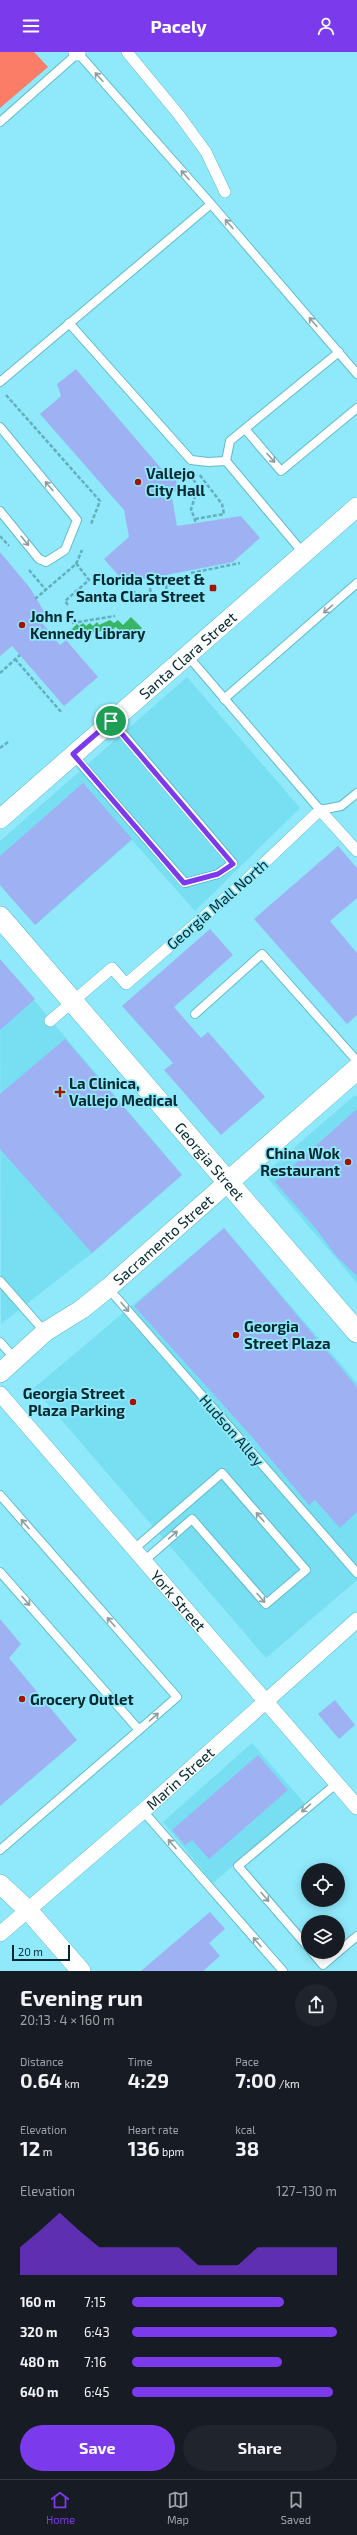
<!DOCTYPE html>
<meta charset="utf-8">
<style>
body{margin:0;font-family:"Exo 2",sans-serif;background:#20242c;color:#f1f3f6;height:100vh;display:flex;flex-direction:column;font-size:15px;white-space:nowrap}
*{box-sizing:border-box;margin:0}
p{font-size:13px;color:#9ea1a6}
.icon{flex:none;width:22px;height:22px;fill:none;stroke:currentColor;stroke-width:2;stroke-linecap:round;stroke-linejoin:round}
.map{position:relative;height:1919px;overflow:hidden}
.panel{display:flex;flex-direction:column;background:#171b24;flex:1}
.panel>*{flex:none}
.tools{position:absolute;left:301px;top:1811px;display:grid;gap:8px}
.tools a{display:grid;place-items:center;width:44px;height:44px;border-radius:50%;background:#171b24;box-shadow:0 2px 10px #0003;font-size:20px}
.scale{position:absolute;left:12px;bottom:10px;width:58px;box-sizing:border-box;padding-left:4px;border:2px solid #00282e;border-top:0;font-size:11px;line-height:14px;white-space:nowrap;color:#00282e;-webkit-text-stroke:3px #8fe9fa;paint-order:stroke}
.pin{position:absolute;display:grid;place-items:center;width:34px;height:34px;color:#fff;margin:-17px;border:2px solid #fff;border-radius:50%;box-shadow:0 1px 4px #0007}
.round{display:grid;place-items:center;flex:none;width:42px;height:42px;border-radius:21px;background:#20242c}
.headline{display:flex;align-items:center;justify-content:space-between;height:68px;padding:0 20px}
h1{font-size:22px;font-weight:700;line-height:30px}
.figures{display:grid;grid-template-columns:repeat(3,1fr);gap:6px;height:68px;padding:4px 20px}
.figures div{display:grid;align-content:center}
.figures b{font-size:20px;font-weight:700}
.figures small{font-size:11px;font-weight:400}
.figures p{font-size:11px}
.chart{height:112px;padding:8px 20px}
.chart p{display:flex;justify-content:space-between}
.chart svg{width:100%;height:72px;margin-top:4px;fill:#7c3aed;opacity:.7}
.primary-button{display:flex;gap:8px;margin-top:auto;padding:8px 20px}
.primary-button a{flex:1;height:46px;border-radius:24px;background:#7c3aed;color:#fff;font-size:16px;font-weight:700;line-height:46px;text-align:center}
.primary-button a+a{background:#20242c;color:#f1f3f6}
ul{padding:0 20px;list-style:none;font-size:13px}
li{display:grid;grid-template-columns:64px 48px 1fr;align-items:center;height:30px}
li i{height:10px;border-radius:5px;background:#7c3aed}
header{display:flex;justify-content:space-between;align-items:center;height:52px;padding:0 20px;background:#7c3aed;color:#fff;font-size:18px;font-weight:700}
.dock{display:flex;justify-content:space-around;align-items:center;height:56px;border-top:1px solid #363941;background:#171b24;font-size:11px;color:#9ea1a6}
.dock a{display:grid;justify-items:center;gap:2px}
.dock .on{color:#7c3aed}
.map>svg:first-child{display:block}
.built{fill:#78def1}
.green{fill:#fb7c67}
.water{fill:#39b665}
.building{fill:#9eb2f3}
.lines{fill:none;stroke-linecap:round;stroke-linejoin:round}
.service-casing{stroke:#60bacb;stroke-width:10}
.pedestrian-casing{stroke:#60bacb;stroke-width:12}
.minor-casing{stroke:#60bacb;stroke-width:16}
.tertiary-casing{stroke:#60bacb;stroke-width:20}
.secondary-casing{stroke:#60bacb;stroke-width:22}
.path{stroke:#64afbd;stroke-width:2.5;stroke-dasharray:4 2;stroke-linecap:butt}
.service{stroke:#fff;stroke-width:8}
.pedestrian{stroke:#fff;stroke-width:11}
.minor{stroke:#fff;stroke-width:15}
.tertiary{stroke:#fff;stroke-width:19}
.secondary{stroke:#fff;stroke-width:21}
.oneway{stroke:#8c9ea1}
.route-casing{stroke:#fff;stroke-width:8}
.route{stroke:#7c3aed;stroke-width:5}
.poi-dot{fill:#a51200;stroke:#8fe9fa;stroke-width:1.5}
.labels{text-anchor:middle;dominant-baseline:central;stroke-width:3.5;stroke-linejoin:round;paint-order:stroke}
.poi-label{font-size:15px;font-weight:bold;fill:#00282e;stroke:#8fe9fa;text-anchor:start}
.street-label{font-size:15px;fill:#00282e;stroke:#8fe9fa}
</style>
<header><svg class="icon" aria-label="menu" viewBox="0 0 24 24"><path d="M4 6h16M4 12h16M4 18h16"/></svg>Pacely<svg class="icon" aria-label="person" viewBox="0 0 24 24"><circle cx="12" cy="8" r="4"/><path d="M4 21q1-7 8-7t8 7"/></svg></header>
<div class="map">
<svg width="357" height="1919" viewBox="0 0 357 1919">
<rect width="100%" height="100%" fill="#8fe9fa"/>
<g class="built">
<path d="M 187,625 L 300,756 L 195,859 L 132,788 L 35,873 L 0,833 L 0,789 Z"/>
<path d="M 0,908 L 182,1123 L 92,1201 L 1,1272 Z"/>
<path d="M 355,1043 L 357,1045 L 357,1231 L 264,1122 Z"/>
<path d="M 224,1176 L 357,1331 L 357,1528 L 266,1606 L 34,1336 Z"/>
<path d="M 252,1691 L 305,1752 L 213,1831 L 163,1770 Z"/>
</g>
<path class="green" d="M 0,0 L 34,0 L 48,15 L 0,56 Z"/>
<path class="water" d="M 131,565 L 142,576 L 132,586 L 128,581 L 124,584 L 116,575 L 112,578 L 109,575 L 104,580 L 102,578 L 97,582 L 95,579 L 90,583 L 88,581 L 83,586 L 80,583 L 77,586 L 70,579 L 77,572 L 79,574 L 83,571 L 86,574 L 90,571 L 93,574 L 97,570 L 99,573 L 110,568 L 114,571 L 118,568 L 123,573 Z"/>
<g class="building">
<path d="M 76,317 L 166,422 L 175,421 L 178,439 L 171,440 L 177,474 L 241,464 L 260,486 L 233,510 L 125,531 L 104,507 L 129,485 L 124,458 L 40,362 L 61,344 L 57,332 Z"/>
<path d="M 0,500 L 30,536 L 45,561 L 38,566 L 60,593 L 66,588 L 98,625 L 64,654 L 12,594 L 0,604 Z"/>
<path d="M 83,731 L 132,787 L 35,873 L 0,833 L 0,804 Z"/>
<path d="M 338,794 L 357,816 L 357,846 L 330,869 L 357,901 L 357,963 L 347,972 L 254,867 Z"/>
<path d="M 210,877 L 233,903 L 174,955 L 201,986 L 208,980 L 265,1045 L 221,1083 L 164,1018 L 173,1011 L 122,954 Z"/>
<path d="M 0,907 L 35,947 L 0,978 Z"/>
<path d="M 65,987 L 182,1123 L 92,1201 L 0,1097 L 0,1042 Z"/>
<path d="M 357,1057 L 357,1224 L 337,1205 L 317,1178 L 275,1130 Z"/>
<path d="M 224,1176 L 357,1335 L 357,1460 L 340,1476 L 315,1448 L 309,1453 L 253,1386 L 134,1254 Z"/>
<path d="M 0,1567 L 21,1592 L 9,1606 L 77,1688 L 0,1754 Z"/>
<path d="M 335,1648 L 355,1673 L 339,1687 L 318,1662 Z"/>
<path d="M 258,1703 L 288,1738 L 209,1807 L 192,1788 L 185,1793 L 172,1778 Z"/>
<path d="M 210,1860 L 225,1877 L 209,1891 L 220,1904 L 203,1919 L 141,1919 Z"/>
</g>
<g class="lines">
<defs>
<g id="service">
<path d="M 0,70 L 78,1 L 211,152 L 357,322"/>
<path d="M 69,271 L 191,408 L 208,410 L 226,409"/>
<path d="M 0,330 L 211,152"/>
<path d="M 0,375 L 77,468 L 65,498 L 46,510 L 39,507 L 0,459"/>
<path d="M 245,377 L 281,419 L 357,356"/>
<path d="M 226,409 L 230,389 L 339,300"/>
<path d="M 226,409 L 304,502"/>
<path d="M 187,603 L 320,758 L 341,754 L 357,741"/>
<path d="M 224,647 L 357,531"/>
<path d="M 73,703 L 185,831 L 218,822 L 233,811 L 112,669"/>
<path d="M 195,962 L 262,902 L 357,1009"/>
<path d="M 0,1229 L 45,1280"/>
<path d="M 108,1236 L 357,1521"/>
<path d="M 0,1290 L 15,1307"/>
<path d="M 0,1443 L 177,1645 L 139,1678 L 0,1520"/>
<path d="M 134,1497 L 222,1421 L 306,1518 L 266,1552 L 192,1467 L 144,1509"/>
<path d="M 143,1759 L 283,1919"/>
<path d="M 0,1798 L 139,1678"/>
<path d="M 308,1895 L 238,1814 L 336,1732"/>
<path d="M 312,1900 L 323,1913 L 338,1900"/>
<path d="M 338,1900 L 357,1884"/>
</g>
<g id="pedestrian">
<path d="M 127,0 L 179,63 L 206,100 L 225,140"/>
<path d="M 50,969 L 112,916 L 126,932 L 243,831 L 320,758 L 357,799"/>
</g>
<g id="minor">
<path d="M 76,0 L 78,1"/>
<path id="s1" d="M 0,1342 L 357,1755"/>
<path id="s2" d="M 0,1882 L 143,1759 L 357,1568"/>
</g>
<g id="tertiary">
<path id="s3" d="M 0,767 L 357,455"/>
<path id="s4" d="M 0,1321 L 45,1280 L 82,1257 L 108,1236 L 228,1130"/>
<path d="M 0,1832 L 28,1858 L 81,1919"/>
</g>
<g id="secondary">
<path id="s5" d="M 0,865 L 357,1280"/>
<path d="M 228,1130 L 357,1017"/>
</g>
</defs>
<use href="#service" class="service-casing"/>
<use href="#pedestrian" class="pedestrian-casing"/>
<use href="#minor" class="minor-casing"/>
<use href="#tertiary" class="tertiary-casing"/>
<use href="#secondary" class="secondary-casing"/>
<g class="path">
<path d="M 6,343 L 100,449 L 91,472"/>
<path d="M 190,422 L 198,435 L 191,457 L 196,471"/>
<path d="M 195,467 L 224,462 L 222,452 L 199,422"/>
<path d="M 0,484 L 9,494"/>
<path d="M 29,518 L 46,538"/>
<path d="M 191,521 L 240,511"/>
<path d="M 182,530 L 183,536"/>
<path d="M 166,533 L 167,540"/>
<path d="M 150,536 L 151,543"/>
<path d="M 134,539 L 135,546"/>
<path d="M 35,547 L 76,512 L 82,498"/>
<path d="M 68,553 L 65,549 L 89,528 L 76,511"/>
<path d="M 72,571 L 115,564"/>
<path d="M 15,607 L 62,661"/>
<path d="M 0,621 L 20,603"/>
<path d="M 0,696 L 8,690"/>
</g>
<use href="#service" class="service"/>
<use href="#pedestrian" class="pedestrian"/>
<use href="#minor" class="minor"/>
<use href="#tertiary" class="tertiary"/>
<use href="#secondary" class="secondary"/>
</g>
<defs><path id="oneway-shaft" d="M-6 0H5M1.5-3L5.5 0L1.5 3" fill="none" stroke-width="1.6" stroke-linecap="round" stroke-linejoin="round"/></defs>
<g class="oneway">
<use href="#oneway-shaft" transform="translate(99 25) rotate(-132)"/>
<use href="#oneway-shaft" transform="translate(185 123) rotate(-132)"/>
<use href="#oneway-shaft" transform="translate(229 172) rotate(-131)"/>
<use href="#oneway-shaft" transform="translate(313 270) rotate(-131)"/>
<use href="#oneway-shaft" transform="translate(271 406) rotate(49)"/>
<use href="#oneway-shaft" transform="translate(49 434) rotate(-130)"/>
<use href="#oneway-shaft" transform="translate(25 489) rotate(51)"/>
<use href="#oneway-shaft" transform="translate(328 557) rotate(139)"/>
<use href="#oneway-shaft" transform="translate(125 1255) rotate(49)"/>
<use href="#oneway-shaft" transform="translate(260 1465) rotate(-131)"/>
<use href="#oneway-shaft" transform="translate(25 1472) rotate(-131)"/>
<use href="#oneway-shaft" transform="translate(173 1483) rotate(-41)"/>
<use href="#oneway-shaft" transform="translate(261 1546) rotate(49)"/>
<use href="#oneway-shaft" transform="translate(26 1549) rotate(49)"/>
<use href="#oneway-shaft" transform="translate(111 1570) rotate(-131)"/>
<use href="#oneway-shaft" transform="translate(154 1665) rotate(-41)"/>
<use href="#oneway-shaft" transform="translate(306 1756) rotate(139)"/>
<use href="#oneway-shaft" transform="translate(172 1792) rotate(-131)"/>
<use href="#oneway-shaft" transform="translate(265 1845) rotate(49)"/>
<use href="#oneway-shaft" transform="translate(257 1890) rotate(-131)"/>
</g>
<g class="lines">
<defs>
<path id="route" d="M 111,669 L 233,812 L 218,822 L 184,831 L 73,702 Z"/>
</defs>
<use href="#route" class="route-casing"/>
<use href="#route" class="route"/>
</g>
<g class="poi-dot">
<circle cx="138" cy="430" r="4"/>
<rect x="209" y="532" width="8" height="8" rx="2"/>
<circle cx="22" cy="573" r="4"/>
<path d="M58 1034h4v4h4v4h-4v4h-4v-4h-4v-4h4z"/>
<circle cx="348" cy="1110" r="4"/>
<circle cx="236" cy="1283" r="4"/>
<circle cx="133" cy="1350" r="4"/>
<circle cx="22" cy="1647" r="4"/>
</g>
<g class="labels">
<g class="poi-label">
<text x="146" y="421">Vallejo<tspan x="146" dy="17">City Hall</tspan></text>
<text x="205" y="527" text-anchor="end">Florida Street &amp;<tspan x="205" dy="17">Santa Clara Street</tspan></text>
<text x="30" y="564">John F.<tspan x="30" dy="17">Kennedy Library</tspan></text>
<text x="69" y="1031">La Clinica,<tspan x="69" dy="17">Vallejo Medical</tspan></text>
<text x="340" y="1101" text-anchor="end">China Wok<tspan x="340" dy="17">Restaurant</tspan></text>
<text x="244" y="1274">Georgia<tspan x="244" dy="17">Street Plaza</tspan></text>
<text x="125" y="1341" text-anchor="end">Georgia Street<tspan x="125" dy="17">Plaza Parking</tspan></text>
<text x="30" y="1647">Grocery Outlet</text>
</g>
<g class="street-label">
<text stroke="none"><textPath href="#s3" startOffset="249">Santa Clara Street</textPath></text>
<text transform="translate(217 852) rotate(-41)">Georgia Mall North</text>
<text stroke="none"><textPath href="#s5" startOffset="322">Georgia Street</textPath></text>
<text stroke="none"><textPath href="#s4" startOffset="211">Sacramento Street</textPath></text>
<text transform="translate(232 1378) rotate(49)">Hudson Alley</text>
<text stroke="none"><textPath href="#s1" startOffset="273">York Street</textPath></text>
<text stroke="none"><textPath href="#s2" startOffset="238">Marin Street</textPath></text>
</g>
</g>
</svg>
<div class="tools">
<a><svg class="icon" aria-label="locate" viewBox="0 0 24 24"><circle cx="12" cy="12" r="6"/><path d="M12 2v4M12 18v4M2 12h4M18 12h4"/></svg></a>
<a><svg class="icon" aria-label="layers" viewBox="0 0 24 24"><path d="M12 4l9 5-9 5-9-5zM3 14l9 5 9-5"/></svg></a>
</div>
<div class="scale">20 m</div>
<div class="pin" style="left:111px;top:669px;background:#1e9e55"><svg class="icon" aria-label="arrive" viewBox="0 0 24 24"><path d="M6 21V4h12l-3 4 3 4H6"/></svg></div>
</div>
<section class="panel">
<div class="headline"><div><h1>Evening run</h1><p>20:13 · 4 × 160 m</p></div><a class="round"><svg class="icon" aria-label="share" viewBox="0 0 24 24"><path d="M12 15V3M7 8l5-5 5 5M5 13v7h14v-7"/></svg></a></div>
<div class="figures">
<div><p>Distance</p><b>0.64<small> km</small></b></div>
<div><p>Time</p><b>4:29</b></div>
<div><p>Pace</p><b>7:00<small> /km</small></b></div>
</div>
<div class="figures">
<div><p>Elevation</p><b>12<small> m</small></b></div>
<div><p>Heart rate</p><b>136<small> bpm</small></b></div>
<div><p>kcal</p><b>38</b></div>
</div>
<div class="chart"><p><span>Elevation</span>127–130 m</p>
<svg viewBox="0 0 160 44" preserveAspectRatio="none"><path d="M0 44V27L10 17L20 6L30 17L40 27L50 27L60 27L70 27L80 27L90 38L100 38L110 38L120 27L130 27L140 27L150 27L160 27V44z"/></svg>
</div>
<ul>
<li><b>160 m</b>7:15<i style="width:74%"></i></li>
<li><b>320 m</b>6:43<i style="width:100%"></i></li>
<li><b>480 m</b>7:16<i style="width:73%"></i></li>
<li><b>640 m</b>6:45<i style="width:98%"></i></li>
</ul>
<div class="primary-button"><a>Save</a><a>Share</a></div>
</section>
<nav class="dock">
<a class="on"><svg class="icon" aria-label="home" viewBox="0 0 24 24"><path d="M3 11l9-7 9 7M6 9v11h12V9"/></svg>Home</a>
<a><svg class="icon" aria-label="map" viewBox="0 0 24 24"><path d="M3 6l6-2 6 2 6-2v14l-6 2-6-2-6 2zM9 4v14M15 6v14"/></svg>Map</a>
<a><svg class="icon" aria-label="saved" viewBox="0 0 24 24"><path d="M7 4h10v16l-5-4-5 4z"/></svg>Saved</a>
</nav>
